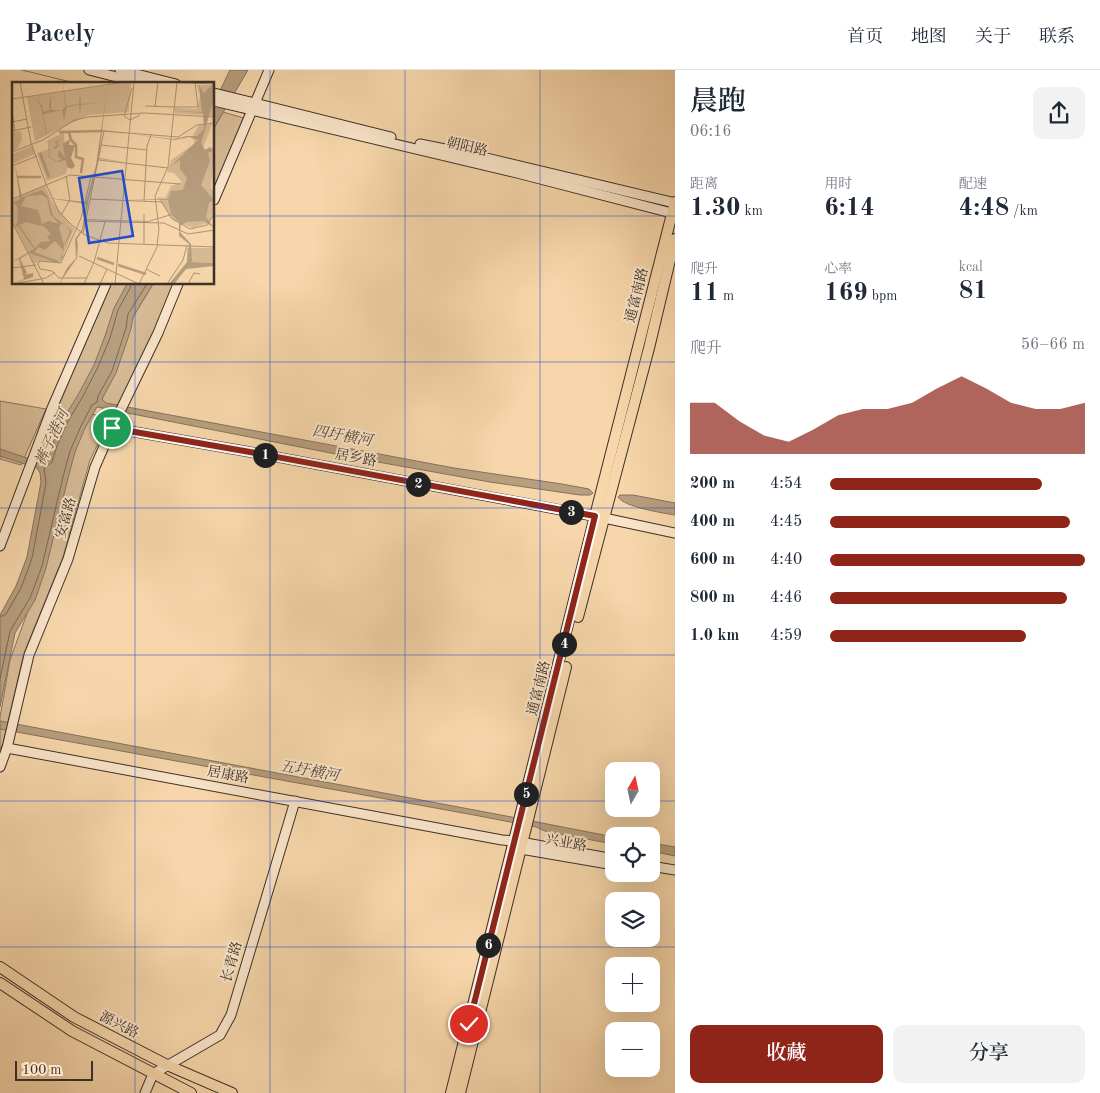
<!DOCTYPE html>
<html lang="zh">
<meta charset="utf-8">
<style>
body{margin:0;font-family:"Old Standard TT","Noto Serif SC",serif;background:#f2f2f3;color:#1f2937;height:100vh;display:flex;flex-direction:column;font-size:19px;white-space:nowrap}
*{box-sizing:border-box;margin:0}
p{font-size:16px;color:#747a83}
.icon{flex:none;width:28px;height:28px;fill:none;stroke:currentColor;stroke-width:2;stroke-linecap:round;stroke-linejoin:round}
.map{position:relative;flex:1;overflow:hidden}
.drawer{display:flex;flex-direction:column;background:#fff;width:425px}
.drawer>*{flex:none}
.needle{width:32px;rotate:9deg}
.fabs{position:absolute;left:605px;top:692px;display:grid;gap:10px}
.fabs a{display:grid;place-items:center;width:55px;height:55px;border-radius:10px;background:#fff;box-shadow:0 5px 20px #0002;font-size:25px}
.scale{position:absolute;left:15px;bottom:12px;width:78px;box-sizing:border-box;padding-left:5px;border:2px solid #3c3029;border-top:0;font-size:14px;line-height:18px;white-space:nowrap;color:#3c3029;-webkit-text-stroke:4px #f9e4c8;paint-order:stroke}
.pin{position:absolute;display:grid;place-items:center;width:42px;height:42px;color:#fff;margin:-21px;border:2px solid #fff;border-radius:50%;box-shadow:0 1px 5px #0007}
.km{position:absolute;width:25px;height:25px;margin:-12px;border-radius:50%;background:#222;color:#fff;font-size:14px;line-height:25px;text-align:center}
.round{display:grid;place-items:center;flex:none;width:52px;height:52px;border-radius:10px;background:#f2f2f3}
.summary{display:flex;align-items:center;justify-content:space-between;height:85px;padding:0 15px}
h1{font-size:28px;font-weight:600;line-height:38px}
.figures{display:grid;grid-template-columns:repeat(3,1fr);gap:8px;height:85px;padding:5px 15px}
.figures div{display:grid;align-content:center}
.figures b{font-size:25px;font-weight:600}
.figures small{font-size:14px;font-weight:400}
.figures p{font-size:14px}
.chart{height:140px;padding:10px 15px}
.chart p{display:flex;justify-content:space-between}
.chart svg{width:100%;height:90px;margin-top:5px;fill:#8f2418;opacity:.7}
.cta{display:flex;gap:10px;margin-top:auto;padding:10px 15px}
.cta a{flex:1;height:58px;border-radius:10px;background:#8f2418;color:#fff;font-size:20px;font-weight:600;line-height:58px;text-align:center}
.cta a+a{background:#f2f2f3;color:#1f2937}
ul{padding:0 15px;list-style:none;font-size:16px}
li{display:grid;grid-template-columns:80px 60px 1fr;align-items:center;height:38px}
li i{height:12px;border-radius:6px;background:#8f2418}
header{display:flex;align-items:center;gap:30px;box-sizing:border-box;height:70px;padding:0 25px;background:#fff;border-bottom:1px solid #e0e1e3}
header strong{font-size:24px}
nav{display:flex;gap:28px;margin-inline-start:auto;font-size:18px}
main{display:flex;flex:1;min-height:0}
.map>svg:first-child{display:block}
.green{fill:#d6ba94;stroke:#89755e}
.water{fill:#b79e7e;stroke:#86725c}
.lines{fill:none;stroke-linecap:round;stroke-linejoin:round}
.shore{stroke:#7a6754;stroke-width:1}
.stream{stroke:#86725c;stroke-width:1}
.secondary-casing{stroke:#3c3029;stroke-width:11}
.primary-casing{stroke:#3c3029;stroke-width:12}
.secondary{stroke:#f9e4c8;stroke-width:9}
.primary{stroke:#f6d6aa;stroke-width:10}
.route-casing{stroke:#fff;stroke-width:10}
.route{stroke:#8f2418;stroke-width:6}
.grid{fill:none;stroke:#1d4ed8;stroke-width:1;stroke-opacity:0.55}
.labels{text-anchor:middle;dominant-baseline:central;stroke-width:4;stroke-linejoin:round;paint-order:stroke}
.street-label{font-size:14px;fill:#3c3029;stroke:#f9e4c8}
.water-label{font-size:15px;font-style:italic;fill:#5b4c3e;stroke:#f9e4c8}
.inset-river{fill:none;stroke:#b79e7e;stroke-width:2.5}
.inset-road{fill:none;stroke:#ac9476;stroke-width:1}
.view{fill:#1d4ed8;fill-opacity:0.15;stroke:#1d4ed8;stroke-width:2.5}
.inset-edge{fill:none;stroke:#3c3029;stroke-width:2.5}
</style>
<header>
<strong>Pacely</strong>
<nav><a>首页</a><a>地图</a><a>关于</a><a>联系</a></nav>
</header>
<main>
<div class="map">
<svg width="675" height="1023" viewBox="0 0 675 1023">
<rect width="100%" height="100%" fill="#f6d6aa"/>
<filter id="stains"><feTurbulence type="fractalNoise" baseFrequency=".004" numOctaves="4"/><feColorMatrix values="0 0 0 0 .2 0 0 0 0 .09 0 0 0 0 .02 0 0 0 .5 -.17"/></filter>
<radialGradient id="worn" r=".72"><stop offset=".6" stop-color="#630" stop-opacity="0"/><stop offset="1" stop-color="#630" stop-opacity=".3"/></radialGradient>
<g class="green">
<path d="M 223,42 L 244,48 L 214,119 L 214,58 Z"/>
<path d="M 110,214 L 133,214 L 100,290 L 67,353 L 52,348 Z"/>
<path d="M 153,214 L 174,214 L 154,262 L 117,338 L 94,333 L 133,247 Z"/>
<path d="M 0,331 L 46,339 L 21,395 L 0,389 Z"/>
<path d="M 89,344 L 111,347 L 90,390 L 63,487 L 24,583 L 3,673 L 0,680 L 0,647 L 10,590 L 37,516 L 63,402 Z"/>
</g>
<g class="water">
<path d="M 230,0 L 248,0 L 214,58 L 214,33 Z"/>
<path d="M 127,214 L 153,214 L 133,247 L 131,259 L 116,303 L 102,329 L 106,333 L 454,398 L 562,414 L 589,419 L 593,423 L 590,425 L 580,425 L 490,412 L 361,389 L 97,337 L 85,358 L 75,382 L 68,408 L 46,498 L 35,530 L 15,563 L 0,637 L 0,545 L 16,516 L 27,487 L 41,412 L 40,403 L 37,398 L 0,386 L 0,379 L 42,393 L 48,390 L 52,375 L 63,349 L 78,325 L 94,295 L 105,266 L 114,238 Z"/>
<path d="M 620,425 L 633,425 L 675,433 L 675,445 C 663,443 624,437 618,427 Z"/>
<path d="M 0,651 L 501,745 L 614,767 L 614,774 L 547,762 L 536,757 L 474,745 L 0,659 Z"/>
<path d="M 651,773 L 675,777 L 675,786 L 651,781 Z"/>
</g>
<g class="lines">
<g class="shore">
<path d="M 0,546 L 3,546 L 6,544 L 21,518 L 32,488 L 46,413 L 44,398 L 52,392 L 57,376 L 68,351 L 82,328 L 98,297 L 110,268 L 118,240 L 130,218 L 131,214"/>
<path d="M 0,609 L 10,561 L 30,528 L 42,496 L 63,407 L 70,381 L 81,356 L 92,335 L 97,332 L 98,326 L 112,301 L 126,258 L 128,244 L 147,214"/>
</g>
<path class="stream" d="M 22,0 L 79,14"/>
<defs>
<g id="secondary">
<path d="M 89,0 L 144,14"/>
<path d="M 120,0 L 176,14"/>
<path d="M 214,23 L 391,67"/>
<path d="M 214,31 L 521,104 L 675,144"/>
<path d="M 420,74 L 470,84 L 675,133"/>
<path d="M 214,130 L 269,0"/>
<path d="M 112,358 L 250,382 L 604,448 L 675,463"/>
<path d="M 0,476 L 52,338 L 106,214"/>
<path d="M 7,678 L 502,770 L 515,771 L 614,789"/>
<path d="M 0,697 L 7,678 L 29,585 L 68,489 L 95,397 L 112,358 L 158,263 L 178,214"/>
<path d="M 515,778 L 614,795"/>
<path d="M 651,796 L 675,800"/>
<path d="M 145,1023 L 153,1004 L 220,965 L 231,945 L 295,731"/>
</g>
<g id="primary">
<path d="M 578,547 L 649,278 L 675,169"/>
<path d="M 0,897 L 74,947 L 167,995 L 232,1023"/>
<path d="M 0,913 L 72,961 L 191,1023"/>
<path d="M 451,1023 L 595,446 L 675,132"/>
<path d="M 460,1023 L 566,597"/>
</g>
</defs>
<use href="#secondary" class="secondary-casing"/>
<use href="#primary" class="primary-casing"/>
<use href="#secondary" class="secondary"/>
<use href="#primary" class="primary"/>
</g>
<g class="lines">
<defs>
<path id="route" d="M 112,358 L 250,382 L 595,446 L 469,954"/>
</defs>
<use href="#route" class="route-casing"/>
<use href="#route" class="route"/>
</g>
<path class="grid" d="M 135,0 L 135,14M 270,0 L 270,1023M 405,0 L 405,1023M 540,0 L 540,1023M 0,146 L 14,146M 214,146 L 675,146M 135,214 L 135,1023M 0,292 L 675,292M 0,438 L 675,438M 0,585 L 675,585M 0,731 L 614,731M 651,731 L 675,731M 0,877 L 675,877"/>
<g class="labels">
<g class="street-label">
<text transform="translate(467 77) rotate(13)">朝阳路</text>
<text transform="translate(637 225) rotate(-76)">通富南路</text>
<text transform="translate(356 388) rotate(11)">居乡路</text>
<text transform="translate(66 448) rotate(-74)">安富路</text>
<text transform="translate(539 618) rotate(-76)">通富南路</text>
<text transform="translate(228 705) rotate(10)">居康路</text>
<text transform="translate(566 773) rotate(10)">兴业路</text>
<text transform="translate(232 892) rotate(-74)">长青路</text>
<text transform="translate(119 955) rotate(27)">源兴路</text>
</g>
<g class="water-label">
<text transform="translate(342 367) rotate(10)">四圩横河</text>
<text transform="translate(53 368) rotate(-65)">裤子港河</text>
<text transform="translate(309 702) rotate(10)">五圩横河</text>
</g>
</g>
<g transform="translate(12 12)">
<rect width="202" height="202" fill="#f6d6aa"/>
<path d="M 119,0 L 117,30 L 76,33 L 23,59 L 15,15 ZM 185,3 L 202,3 L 202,34 L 163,31 L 163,26 L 185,27 L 188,14 ZM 200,42 L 191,66 L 195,69 L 200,65 L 202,69 L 199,106 L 202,110 L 202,131 L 198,140 L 181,146 L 162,139 L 145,115 L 153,116 L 159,104 L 170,100 L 162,91 L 155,90 L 159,78 L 182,62 L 181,53 L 187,43 ZM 9,49 L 10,58 L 6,66 L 0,69 L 0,50 ZM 52,50 L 53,74 L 57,79 L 54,92 L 35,99 L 25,71 L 37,67 L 35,59 ZM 20,64 L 23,72 L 0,82 L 0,72 ZM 33,103 L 39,118 L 62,147 L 48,181 L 28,179 L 22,182 L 0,138 L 0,118 ZM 175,166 L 202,166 L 202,181 L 175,180 Z" fill="#d6ba94"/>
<path d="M 51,0 L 54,24 L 67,22 L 68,9 L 69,22 L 91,20 L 69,23 L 68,32 L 67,23 L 55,25 L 52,38 L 50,28 L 31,32 L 35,51 L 21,56 L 34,51 L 29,25 L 26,20 L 24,16 L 30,24 L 31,30 L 38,28 L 37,23 L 39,13 L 39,28 L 50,28 L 53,25 ZM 96,0 L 90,48 L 114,52 L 90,49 L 87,76 L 112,80 L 87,77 L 77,116 L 109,117 L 77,116 L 73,137 L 136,139 L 159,132 L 156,118 L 111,117 L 156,117 L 159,109 L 171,108 L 175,96 L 168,87 L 168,78 L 158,85 L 186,58 L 177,55 L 163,58 L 118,52 L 162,57 L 175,54 L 185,54 L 192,47 L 191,31 L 164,29 L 190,30 L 187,3 L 192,11 L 202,0 L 202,17 L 189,61 L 193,68 L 198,65 L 201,69 L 196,71 L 198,79 L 189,103 L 202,118 L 197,121 L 194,135 L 202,146 L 192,139 L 175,140 L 169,143 L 168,150 L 179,162 L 180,180 L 202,181 L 202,184 L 174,187 L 162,202 L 157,202 L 175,180 L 177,162 L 167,154 L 167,140 L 160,133 L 136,140 L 74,138 L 71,148 L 65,157 L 66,163 L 65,176 L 47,202 L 55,186 L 64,176 L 63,157 L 70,147 L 74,122 L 36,116 L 41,134 L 60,149 L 52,164 L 51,175 L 45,181 L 17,171 L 8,177 L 15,191 L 12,193 L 21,191 L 21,195 L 0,202 L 12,197 L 10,189 L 0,194 L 10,189 L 7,177 L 0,180 L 22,167 L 6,144 L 0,145 L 5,142 L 6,128 L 4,122 L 0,122 L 8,117 L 3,83 L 10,115 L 30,108 L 37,116 L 74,120 L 84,83 ZM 30,113 L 35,116 L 38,132 L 47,142 L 37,139 L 30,142 L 26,128 L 9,124 L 14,114 ZM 14,140 L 33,145 L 39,152 L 35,154 L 38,159 L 29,160 L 23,166 L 7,143 ZM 50,140 L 58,149 L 52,163 L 47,146 ZM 43,159 L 52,169 L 47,179 L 22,170 L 27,165 L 33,168 ZM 51,57 L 45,60 L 47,62 L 44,67 L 47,68 L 53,76 L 51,62 L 58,57 L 57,63 L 63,63 L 59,76 L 63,84 L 60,87 L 55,85 L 54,78 L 46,80 L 41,78 L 37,75 L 36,58 L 38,75 L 45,79 L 50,77 L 46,75 L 47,68 L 41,66 L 46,62 L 42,60 Z" fill="#b79e7e" fill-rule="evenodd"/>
<path class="inset-river" d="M 47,50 L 91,49M 57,50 L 59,58 L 64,63 L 64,75 L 71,77 L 69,91M 28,71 L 37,95M 5,95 L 29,95M 85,176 L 102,182M 106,183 L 134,192"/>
<path class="inset-road" d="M 8,0 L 19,61 L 34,102 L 47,130 L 61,144 L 73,153 L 96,161 L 203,165M 148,0 L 203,2M 120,6 L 112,34 L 118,38 L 128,33M 0,17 L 113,0M 133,24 L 162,25M 143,24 L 146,0M 163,25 L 186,25 L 183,0M 0,31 L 3,49M 61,39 L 75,35 L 132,31 L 203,35M 0,40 L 15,37M 0,49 L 19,45M 89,63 L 135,68M 0,70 L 31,58 L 64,37M 87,78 L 156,86M 0,84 L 25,74M 0,117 L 58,93 L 168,102M 78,117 L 150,120 L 159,136 L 178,147 L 195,143 L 203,131M 132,119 L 135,64 L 139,53M 49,133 L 58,118 L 54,94M 74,139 L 108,140M 0,140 L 32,202M 108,140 L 152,141 L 176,152 L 203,148M 71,152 L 92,49 L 166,55 L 185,43 L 203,41M 132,162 L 132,132M 145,163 L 147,147 L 143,114 L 156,85 L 165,0M 67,174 L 127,202 L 146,163M 0,186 L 24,183M 134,187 L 148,194M 75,196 L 47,196 L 40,189 L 28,187 L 26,182 L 28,179 L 49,181 L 69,136 L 79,95M 1,202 L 34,196 L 43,190M 72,202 L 82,180 L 93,140M 88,202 L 95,187M 103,202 L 122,0M 155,202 L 171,178 L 175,163M 176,202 L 182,191 L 188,192"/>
<path class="view" d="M 110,89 L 121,154 L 77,161 L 67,96 Z"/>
<rect width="202" height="202" class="inset-edge"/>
</g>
<rect width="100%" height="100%" filter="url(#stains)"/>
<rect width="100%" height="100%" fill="url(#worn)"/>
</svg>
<div class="fabs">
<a><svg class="needle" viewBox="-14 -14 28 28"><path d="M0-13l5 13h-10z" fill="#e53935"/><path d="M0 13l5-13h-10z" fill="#747a83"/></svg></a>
<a><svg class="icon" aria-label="locate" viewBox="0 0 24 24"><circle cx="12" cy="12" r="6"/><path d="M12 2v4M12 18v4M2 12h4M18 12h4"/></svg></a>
<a><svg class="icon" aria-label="layers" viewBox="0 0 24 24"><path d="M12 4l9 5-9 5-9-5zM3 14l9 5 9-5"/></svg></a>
<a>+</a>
<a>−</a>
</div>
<div class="scale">100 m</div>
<div class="pin" style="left:112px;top:358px;background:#1e9e55"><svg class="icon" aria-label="arrive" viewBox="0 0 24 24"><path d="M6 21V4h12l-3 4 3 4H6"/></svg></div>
<div class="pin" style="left:469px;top:954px;background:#d93025"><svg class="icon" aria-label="check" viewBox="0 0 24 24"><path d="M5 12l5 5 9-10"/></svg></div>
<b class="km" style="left:265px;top:385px">1</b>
<b class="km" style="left:418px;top:414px">2</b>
<b class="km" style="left:571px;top:442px">3</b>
<b class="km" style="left:564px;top:574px">4</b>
<b class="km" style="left:526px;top:724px">5</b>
<b class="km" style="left:488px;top:875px">6</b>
</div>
<section class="drawer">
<div class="summary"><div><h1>晨跑</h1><p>06:16</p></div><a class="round"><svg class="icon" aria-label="share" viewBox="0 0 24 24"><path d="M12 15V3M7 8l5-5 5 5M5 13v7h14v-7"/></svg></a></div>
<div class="figures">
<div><p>距离</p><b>1.30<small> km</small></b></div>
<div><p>用时</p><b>6:14</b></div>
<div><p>配速</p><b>4:48<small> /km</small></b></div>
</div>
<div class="figures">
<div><p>爬升</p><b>11<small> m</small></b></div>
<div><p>心率</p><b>169<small> bpm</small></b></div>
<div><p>kcal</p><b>81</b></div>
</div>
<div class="chart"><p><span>爬升</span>56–66 m</p>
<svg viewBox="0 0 160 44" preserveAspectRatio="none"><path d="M0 44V19L10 19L20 28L30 35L40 38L50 32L60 25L70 22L80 22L90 19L100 12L110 6L120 12L130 19L140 22L150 22L160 19V44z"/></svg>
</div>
<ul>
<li><b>200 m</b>4:54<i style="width:83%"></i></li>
<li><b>400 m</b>4:45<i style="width:94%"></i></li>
<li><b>600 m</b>4:40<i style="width:100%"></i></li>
<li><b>800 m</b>4:46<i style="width:93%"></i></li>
<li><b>1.0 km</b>4:59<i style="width:77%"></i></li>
</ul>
<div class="cta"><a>收藏</a><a>分享</a></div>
</section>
</main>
